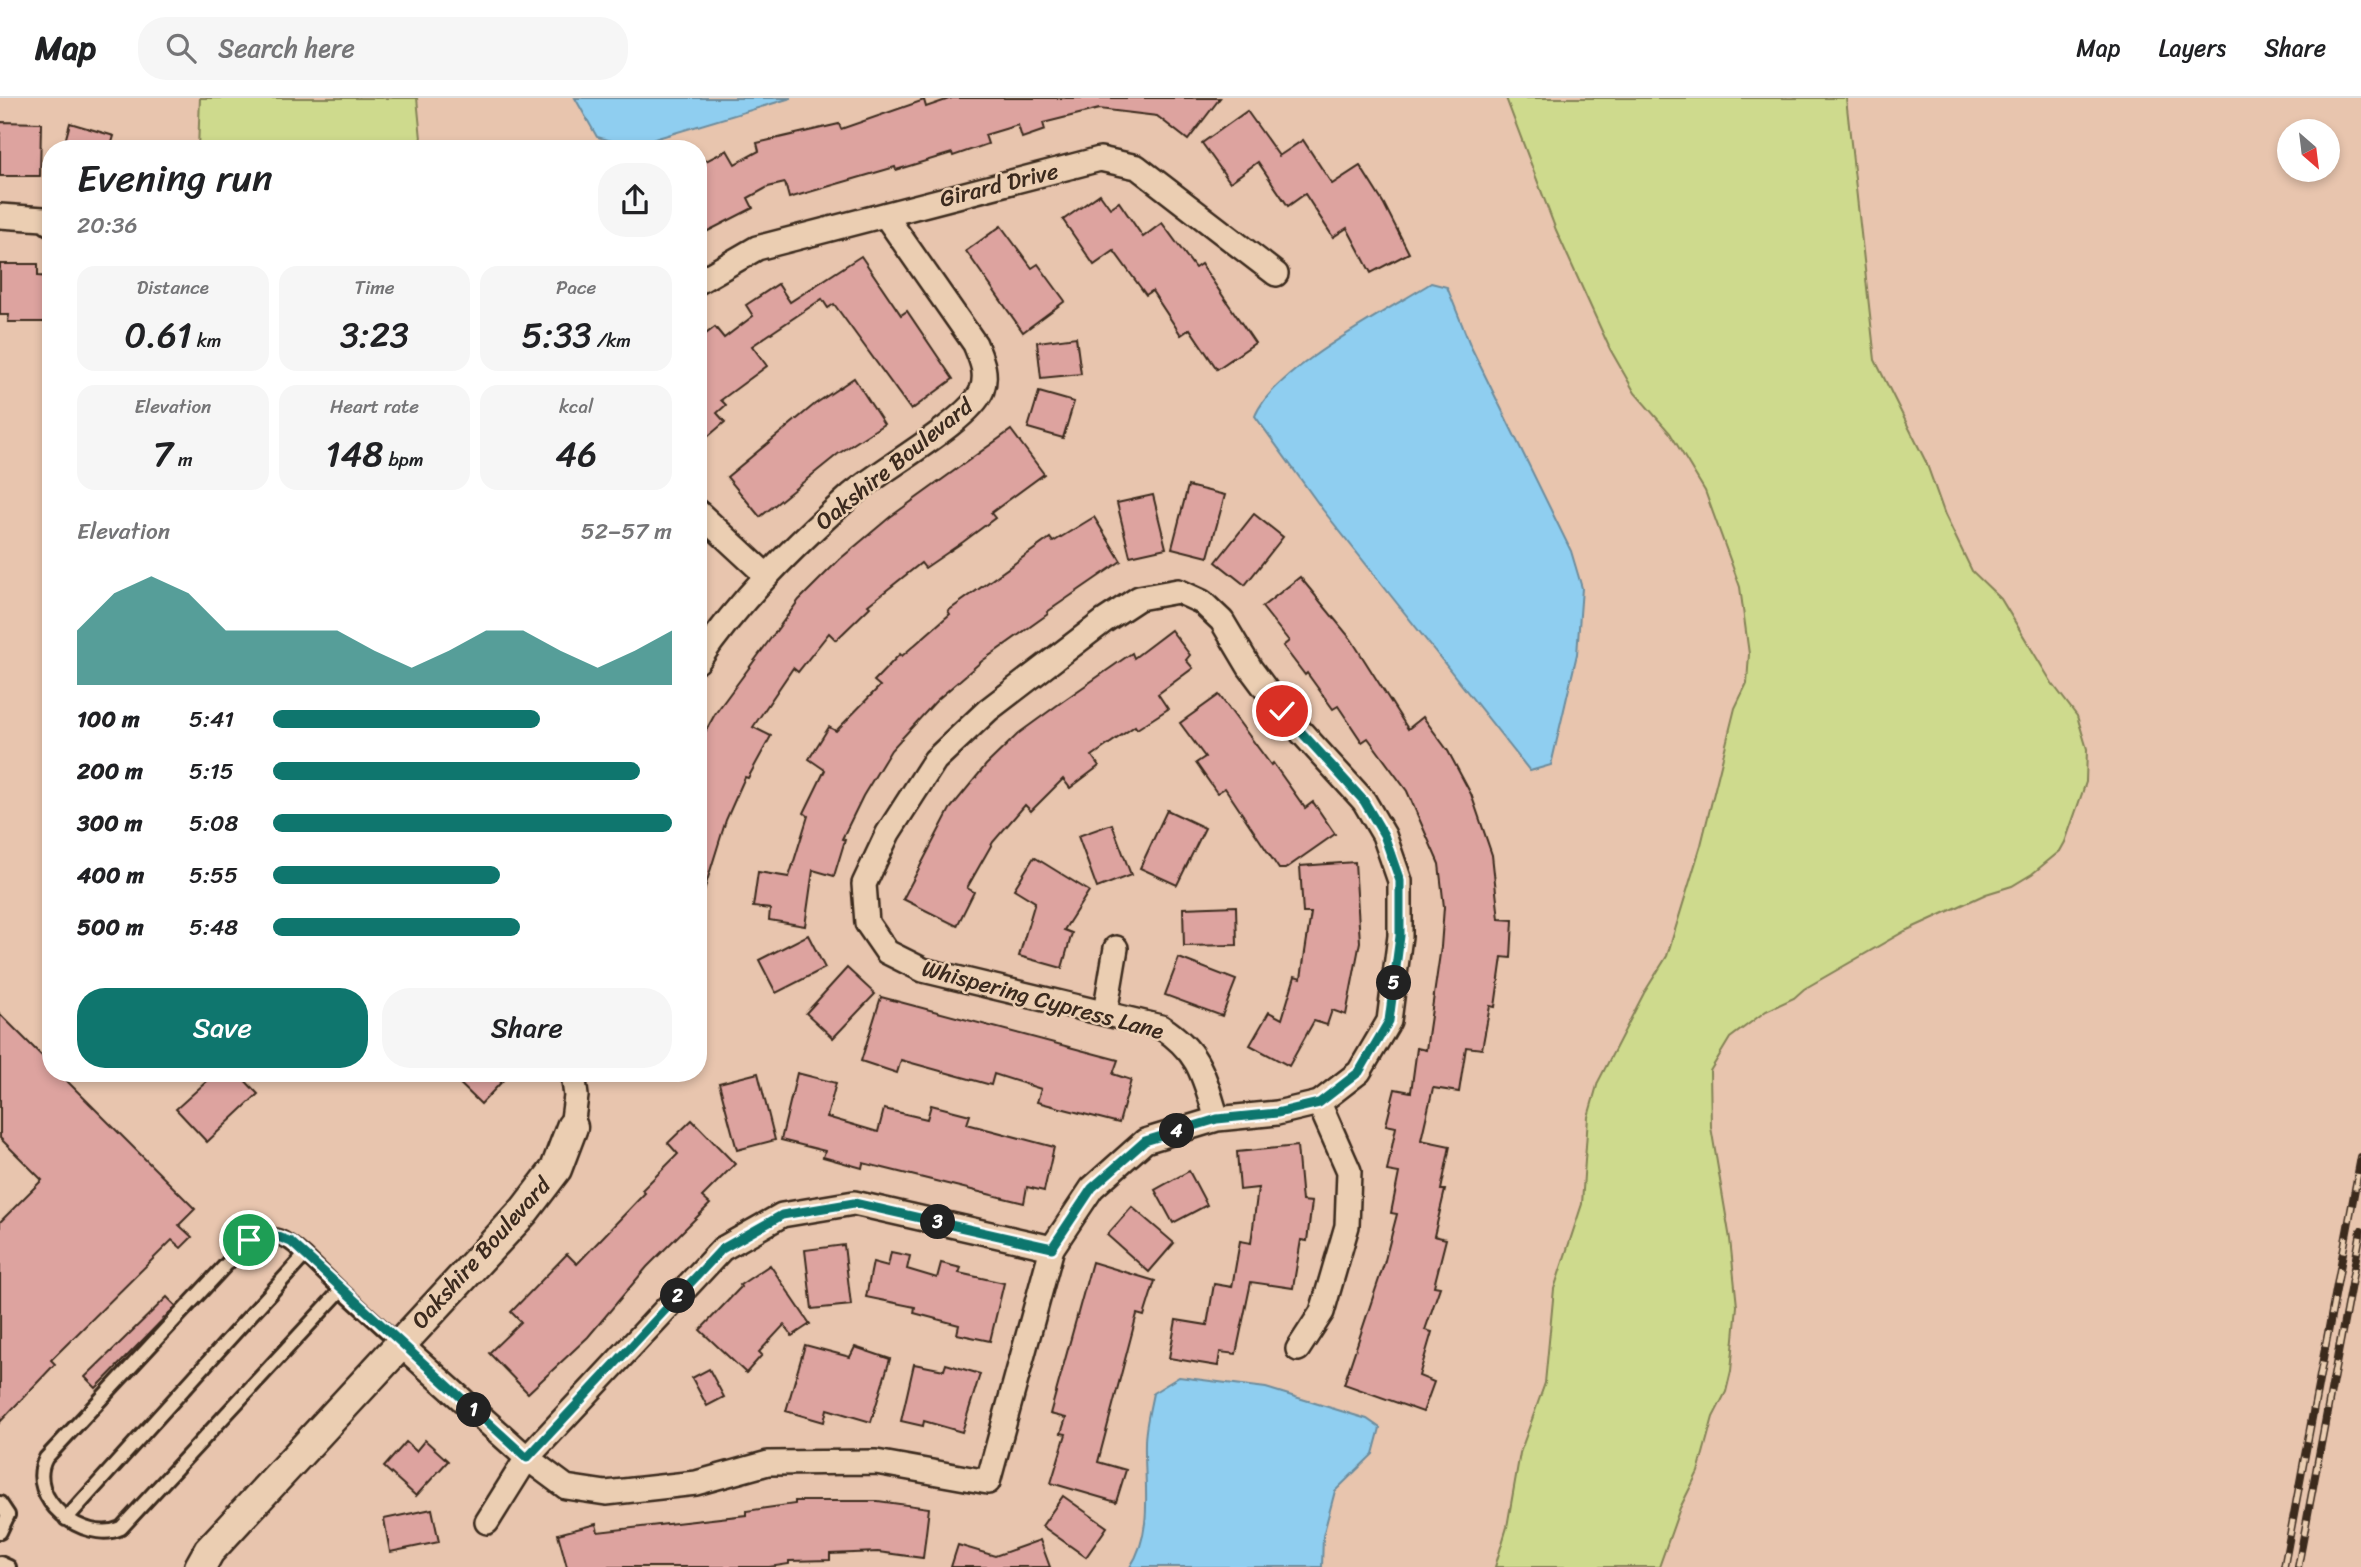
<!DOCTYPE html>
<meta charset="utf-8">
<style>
body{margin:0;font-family:Sriracha,sans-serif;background:#f6f6f6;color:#202124;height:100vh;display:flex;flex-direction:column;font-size:26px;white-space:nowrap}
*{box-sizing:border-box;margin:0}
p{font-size:23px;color:#757577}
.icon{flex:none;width:38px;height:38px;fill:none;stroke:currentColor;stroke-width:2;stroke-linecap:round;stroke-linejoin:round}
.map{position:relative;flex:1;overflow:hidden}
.details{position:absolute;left:42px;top:42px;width:665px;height:942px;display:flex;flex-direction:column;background:#fff;border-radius:28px;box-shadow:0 4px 10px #0003}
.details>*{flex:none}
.needle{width:46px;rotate:152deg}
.tools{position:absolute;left:2277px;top:21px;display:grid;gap:14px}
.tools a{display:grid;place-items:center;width:63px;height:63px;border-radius:50%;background:#fff;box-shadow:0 4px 10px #0003;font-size:35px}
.pin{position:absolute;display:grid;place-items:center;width:60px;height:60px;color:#fff;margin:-30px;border:4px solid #fff;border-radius:50%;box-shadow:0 2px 7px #0007}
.km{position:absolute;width:35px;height:35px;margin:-18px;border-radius:50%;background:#222;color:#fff;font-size:19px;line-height:35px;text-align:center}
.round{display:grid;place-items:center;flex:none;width:74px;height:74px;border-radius:28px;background:#f6f6f6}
.headline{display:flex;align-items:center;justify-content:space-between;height:119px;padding:0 35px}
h1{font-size:38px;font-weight:600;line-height:52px}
.stats{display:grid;grid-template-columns:repeat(3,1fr);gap:10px;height:119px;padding:7px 35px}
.stats div{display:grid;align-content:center;border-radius:18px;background:#f6f6f6;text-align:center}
.stats b{font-size:35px;font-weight:600}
.stats small{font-size:19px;font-weight:400}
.stats p{font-size:19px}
.chart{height:196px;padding:14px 35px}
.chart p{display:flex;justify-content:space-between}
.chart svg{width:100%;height:126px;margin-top:7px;fill:#0f766e;opacity:.7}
.primary-button{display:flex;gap:14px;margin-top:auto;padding:14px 35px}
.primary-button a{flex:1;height:80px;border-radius:28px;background:#0f766e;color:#fff;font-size:28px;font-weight:600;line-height:80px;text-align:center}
.primary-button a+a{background:#f6f6f6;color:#202124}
ul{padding:0 35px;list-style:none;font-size:23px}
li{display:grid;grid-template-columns:112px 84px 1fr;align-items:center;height:52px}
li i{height:18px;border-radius:9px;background:#0f766e}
header{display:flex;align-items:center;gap:42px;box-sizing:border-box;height:98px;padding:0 35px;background:#fff;border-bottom:2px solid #e0e0e0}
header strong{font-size:33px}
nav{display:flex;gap:38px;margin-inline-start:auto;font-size:24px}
.search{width:490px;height:63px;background:#f6f6f6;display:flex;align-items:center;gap:18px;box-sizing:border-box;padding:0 24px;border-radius:28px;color:#757577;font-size:26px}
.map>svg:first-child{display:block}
.green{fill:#ceda8d;stroke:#848256;stroke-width:2}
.water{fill:#8fcef0;stroke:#6d8c9c;stroke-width:2}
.building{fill:#dda39f;stroke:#3b2a1e;stroke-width:2}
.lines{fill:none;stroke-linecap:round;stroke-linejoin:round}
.service-casing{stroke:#3b2a1e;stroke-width:18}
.minor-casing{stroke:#3b2a1e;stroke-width:28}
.tertiary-casing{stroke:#3b2a1e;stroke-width:35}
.service{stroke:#ebceb2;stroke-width:12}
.minor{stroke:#ebceb2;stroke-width:23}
.tertiary{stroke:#ebceb2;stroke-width:30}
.rail-casing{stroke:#3b2a1e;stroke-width:8}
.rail{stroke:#ebceb2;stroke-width:5;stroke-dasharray:16;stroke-linecap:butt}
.route-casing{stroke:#fff;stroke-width:14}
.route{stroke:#0f766e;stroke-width:9}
.labels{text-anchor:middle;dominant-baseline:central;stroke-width:5;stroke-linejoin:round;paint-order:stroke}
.street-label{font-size:23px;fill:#3b2a1e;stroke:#ebceb2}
</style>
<header>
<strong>Map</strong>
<div class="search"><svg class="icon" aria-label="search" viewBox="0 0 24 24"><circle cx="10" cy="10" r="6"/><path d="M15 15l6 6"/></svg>Search here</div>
<nav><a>Map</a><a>Layers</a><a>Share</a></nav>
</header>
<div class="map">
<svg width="2361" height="1469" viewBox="0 0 2361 1469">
<rect width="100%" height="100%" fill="#e8c5ae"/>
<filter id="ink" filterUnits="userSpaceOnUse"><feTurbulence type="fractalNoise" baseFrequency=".0143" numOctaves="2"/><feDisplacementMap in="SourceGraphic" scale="14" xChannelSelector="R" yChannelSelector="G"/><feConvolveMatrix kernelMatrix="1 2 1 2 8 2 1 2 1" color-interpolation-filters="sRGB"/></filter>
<g filter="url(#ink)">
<g class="green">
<path d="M 200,0 L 417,0 L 422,51 L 198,51 Z"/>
<path d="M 1506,0 L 1846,0 L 1875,262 L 1926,364 L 1945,417 L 1972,473 L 2001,501 L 2052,585 L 2077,618 L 2087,651 L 2086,684 L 2065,744 L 2060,753 L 2032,776 L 2012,788 L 1986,796 L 1905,833 L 1804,891 L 1794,900 L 1766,913 L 1730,940 L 1710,973 L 1711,1029 L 1730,1141 L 1737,1208 L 1731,1273 L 1726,1294 L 1713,1319 L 1698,1374 L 1680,1410 L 1659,1469 L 1495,1469 L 1507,1429 L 1520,1355 L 1545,1285 L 1554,1191 L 1582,1106 L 1588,1019 L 1598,984 L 1644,895 L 1667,858 L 1701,747 L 1735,610 L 1747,585 L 1749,556 L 1740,489 L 1705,393 L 1670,335 L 1635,295 L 1610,251 L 1556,132 Z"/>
</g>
<g class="water">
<path d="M 575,0 L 791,0 L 631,48 L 597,39 Z"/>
<path d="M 1431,185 L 1447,189 L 1471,249 L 1571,453 L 1582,490 L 1577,556 L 1551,667 L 1530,673 L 1323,412 L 1255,318 C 1273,272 1387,213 1431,185 Z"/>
<path d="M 1179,1279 L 1266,1290 L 1367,1321 L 1380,1330 L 1373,1356 L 1335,1393 L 1323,1438 L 1322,1469 L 1130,1469 C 1154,1433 1144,1386 1145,1345 C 1145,1329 1150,1311 1153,1295 Z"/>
</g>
<g class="building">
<path d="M 952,0 L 1220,0 L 1188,42 L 1157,18 L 1099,11 L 1043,25 L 1045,32 L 1022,40 L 1018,27 L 985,37 L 988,46 L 953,58 L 952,55 L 896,72 L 895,69 L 789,100 L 785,85 L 768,89 L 748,100 L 753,110 L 698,138 L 698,67 L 727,52 L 735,66 L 759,53 L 757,45 L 839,26 L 841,31 L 924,2 L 926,9 Z"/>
<path d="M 1247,13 L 1279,58 L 1303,42 L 1332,86 L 1360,68 L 1384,106 L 1409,155 L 1371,175 L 1347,130 L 1333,139 L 1305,96 L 1288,108 L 1258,64 L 1230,84 L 1202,45 Z"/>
<path d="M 0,24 L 41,25 L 40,78 L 0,78 Z"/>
<path d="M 70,25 L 114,38 L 110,51 L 63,51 Z"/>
<path d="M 1100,96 L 1110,110 L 1119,104 L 1143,139 L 1162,125 L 1195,170 L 1201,166 L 1255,245 L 1217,271 L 1190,231 L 1181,237 L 1152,193 L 1146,197 L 1114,153 L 1094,167 L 1063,122 Z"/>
<path d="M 1001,128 L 1032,170 L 1038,166 L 1065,203 L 1023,234 L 966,153 Z"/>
<path d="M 861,158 L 901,217 L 907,213 L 953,281 L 911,312 L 834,206 L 828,210 L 822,201 L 752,248 L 767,268 L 721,302 L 726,307 L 717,315 L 725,324 L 698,347 L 698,242 L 715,229 L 724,240 L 753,218 L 746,207 L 778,186 L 790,204 Z"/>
<path d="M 0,166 L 38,166 L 38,178 L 51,179 L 51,224 L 8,224 L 9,217 L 0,217 Z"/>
<path d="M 1076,239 L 1081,276 L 1041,280 L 1037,244 Z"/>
<path d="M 854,280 L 884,326 L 838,356 L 760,419 L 727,379 L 815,306 Z"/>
<path d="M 1039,294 L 1074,304 L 1063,340 L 1028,330 Z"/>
<path d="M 1011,332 L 1044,376 L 991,415 L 995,420 L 963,444 L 925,470 L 921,465 L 868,507 L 870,509 L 836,542 L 829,535 L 798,574 L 793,570 L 753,629 L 771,638 L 748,680 L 745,679 L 726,722 L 702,799 L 698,798 L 698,647 L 715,616 L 799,502 L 840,461 L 890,419 Z"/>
<path d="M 1188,388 L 1225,397 L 1208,459 L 1172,450 Z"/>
<path d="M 1153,397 L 1166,450 L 1130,458 L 1117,405 Z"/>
<path d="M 1254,416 L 1283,439 L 1245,487 L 1216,464 Z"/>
<path d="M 1094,419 L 1121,463 L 1047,514 L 1048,516 L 982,563 L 937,602 L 891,652 L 863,698 L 842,741 L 845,742 L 834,778 L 813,772 L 805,828 L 769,822 L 770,811 L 753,809 L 758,774 L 789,779 L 808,718 L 804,715 L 825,672 L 809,661 L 829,629 L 836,633 L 880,588 L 874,583 L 900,556 L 902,558 L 950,516 L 948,513 L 1050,440 L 1053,444 Z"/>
<path d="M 1300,479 L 1351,541 L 1408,631 L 1423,619 L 1448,653 L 1471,696 L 1492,757 L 1499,821 L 1513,822 L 1511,860 L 1502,859 L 1495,909 L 1490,908 L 1482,951 L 1466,949 L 1459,994 L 1433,990 L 1421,1042 L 1450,1048 L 1441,1092 L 1445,1092 L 1434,1138 L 1446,1141 L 1434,1188 L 1440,1189 L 1425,1232 L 1432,1234 L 1419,1278 L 1434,1284 L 1423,1314 L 1344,1286 L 1384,1166 L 1397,1116 L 1391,1115 L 1399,1075 L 1387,1073 L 1396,1029 L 1386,1027 L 1395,991 L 1411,994 L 1417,950 L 1426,952 L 1441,849 L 1444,809 L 1439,766 L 1407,693 L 1368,640 L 1362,644 L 1338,608 L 1333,611 L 1307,575 L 1305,577 L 1283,548 L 1289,543 L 1262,509 Z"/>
<path d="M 1171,532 L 1190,557 L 1186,562 L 1193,570 L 1158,596 L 1168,611 L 1137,631 L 1135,628 L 1092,658 L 1099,668 L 1070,690 L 1063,681 L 1031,713 L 1025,707 L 993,744 L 967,790 L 974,794 L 957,828 L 903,801 L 950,711 L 986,667 L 1019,635 L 1063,603 L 1132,555 L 1134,560 Z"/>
<path d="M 1219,597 L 1271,667 L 1273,665 L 1305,710 L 1313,704 L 1335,736 L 1285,771 L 1279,771 L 1225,690 L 1217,695 L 1196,665 L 1205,659 L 1180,625 Z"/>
<path d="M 1167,712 L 1205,730 L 1177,787 L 1140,770 Z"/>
<path d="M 1112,726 L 1131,777 L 1097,790 L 1078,738 Z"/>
<path d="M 1034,759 L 1089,793 L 1064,832 L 1072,835 L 1062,870 L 1019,858 L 1035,804 L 1014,791 Z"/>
<path d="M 1355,764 L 1360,844 L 1346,917 L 1332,912 L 1327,927 L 1314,923 L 1289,968 L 1250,947 L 1269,914 L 1282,921 L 1295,878 L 1301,880 L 1311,815 L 1303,815 L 1300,768 Z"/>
<path d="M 1236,808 L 1237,847 L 1184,848 L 1183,810 Z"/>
<path d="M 808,837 L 825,870 L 776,895 L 759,862 Z"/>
<path d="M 1179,860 L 1236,882 L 1222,918 L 1165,897 Z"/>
<path d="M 847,870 L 875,896 L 833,940 L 806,915 Z"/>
<path d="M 881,899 L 1118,962 L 1113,976 L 1131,982 L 1119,1025 L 1037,1004 L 1041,991 L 994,976 L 991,987 L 901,962 L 897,975 L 861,963 Z"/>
<path d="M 0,916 L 51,967 L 51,975 L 59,975 L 195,1111 L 179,1127 L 192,1139 L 181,1150 L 172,1142 L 51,1262 L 55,1266 L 0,1324 L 0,1124 L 42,1082 L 0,1040 Z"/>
<path d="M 216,975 L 238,975 L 258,996 L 207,1044 L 176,1011 Z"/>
<path d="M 449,975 L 510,975 L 481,1006 Z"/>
<path d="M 758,975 L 775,1042 L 737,1052 L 719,985 Z"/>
<path d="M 797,975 L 836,985 L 827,1019 L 878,1034 L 884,1011 L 927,1021 L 931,1007 L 970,1017 L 967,1026 L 1054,1049 L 1044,1093 L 1027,1089 L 1024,1105 L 863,1065 L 862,1070 L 823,1059 L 825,1053 L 781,1042 Z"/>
<path d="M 692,1022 L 735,1066 L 702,1099 L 710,1106 L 647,1169 L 588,1239 L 528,1295 L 489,1255 L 521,1224 L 511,1214 L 567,1156 L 577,1166 L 645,1095 L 642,1092 L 678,1056 L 668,1045 Z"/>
<path d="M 1297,1048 L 1302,1103 L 1312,1104 L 1307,1143 L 1301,1142 L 1293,1190 L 1251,1184 L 1236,1256 L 1220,1254 L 1218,1268 L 1169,1260 L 1176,1222 L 1207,1227 L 1214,1186 L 1232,1189 L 1240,1143 L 1251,1145 L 1258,1090 L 1240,1092 L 1237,1054 Z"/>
<path d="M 1189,1073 L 1207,1107 L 1173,1125 L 1155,1092 Z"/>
<path d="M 1132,1109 L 1174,1145 L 1149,1174 L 1107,1137 Z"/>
<path d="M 844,1147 L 851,1207 L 812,1211 L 805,1152 Z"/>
<path d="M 891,1154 L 910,1158 L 907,1171 L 937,1180 L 941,1165 L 961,1170 L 959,1175 L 1004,1185 L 990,1243 L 957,1236 L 959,1227 L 914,1215 L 915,1209 L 866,1199 L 873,1164 L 888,1168 Z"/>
<path d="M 1092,1164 L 1155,1183 L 1144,1218 L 1137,1216 L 1098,1364 L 1126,1372 L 1116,1404 L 1051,1385 L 1066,1336 L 1061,1335 L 1066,1320 L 1050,1316 Z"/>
<path d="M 770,1167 L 810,1226 L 792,1238 L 784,1227 L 759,1254 L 762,1257 L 746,1275 L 700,1232 L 741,1189 L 740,1187 Z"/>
<path d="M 167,1199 L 176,1208 L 96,1290 L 85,1279 Z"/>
<path d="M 805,1247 L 850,1259 L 855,1249 L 890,1261 L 871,1324 L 827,1311 L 824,1324 L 786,1313 Z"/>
<path d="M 914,1266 L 944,1272 L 946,1266 L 980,1276 L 962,1334 L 924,1323 L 923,1328 L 901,1323 Z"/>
<path d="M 709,1271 L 724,1299 L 707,1308 L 692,1280 Z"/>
<path d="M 425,1342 L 448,1363 L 416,1398 L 384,1369 L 406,1344 L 416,1353 Z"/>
<path d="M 1063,1398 L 1107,1429 L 1086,1459 L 1042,1428 Z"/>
<path d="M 795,1403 L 878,1403 L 929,1410 L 923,1460 L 878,1454 L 830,1456 L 830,1462 L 789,1463 L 789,1466 L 769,1469 L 567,1469 L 558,1436 L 596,1426 L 598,1434 L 746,1417 L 746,1413 L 795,1406 Z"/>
<path d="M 432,1411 L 439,1444 L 390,1454 L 384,1421 Z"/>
<path d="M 1040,1442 L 1050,1469 L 951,1469 L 958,1447 L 995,1458 Z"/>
</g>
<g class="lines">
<defs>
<g id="service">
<path d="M 341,1192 L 399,1245"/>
<path d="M 0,1405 L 8,1417 L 0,1434"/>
<path d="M 66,1421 L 305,1157 L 341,1192 L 121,1430 C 85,1447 24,1400 46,1360 L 249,1142 C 271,1129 288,1142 305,1157"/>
<path d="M 0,1465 L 9,1469"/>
</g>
<g id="minor">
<path d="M 0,118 L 44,121 L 51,126"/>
<path d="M 698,184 L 757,150 L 1100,61 L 1137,69 L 1276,176"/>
<path d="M 698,414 L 766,477"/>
<path d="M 698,563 C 740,501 794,448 849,399 C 878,373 970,323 982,292 C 988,275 981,261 975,246 L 885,117"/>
<path d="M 1105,915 L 1116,850"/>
<path d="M 572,1029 L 576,998 L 573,975"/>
<path d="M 399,1245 L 527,1360 L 566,1389 L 606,1395 L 696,1385 L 768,1365 L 876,1364 L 988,1384 L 1052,1150 L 1092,1090 L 1145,1043 L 1217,1021 C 1204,979 1200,954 1161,929 L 923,872 L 887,854 L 867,825 L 864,786 L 888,735 L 935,662 L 988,612 L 1104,523 L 1139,500 L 1178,493 L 1202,504 L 1222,523 L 1250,570 L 1282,613 L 1364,703 L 1384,737 L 1400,783 L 1400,838 L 1389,923 L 1359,974 L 1319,1005 L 1277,1015 L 1217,1021"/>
<path d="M 1298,1251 L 1322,1214 L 1347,1128 L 1349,1073 L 1319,1005"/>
<path d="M 487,1424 L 527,1360 L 722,1151 L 782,1117 L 854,1105 L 1052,1150"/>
</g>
<path id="tertiary" d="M 200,1469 L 209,1453 L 524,1113 L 556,1071 L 572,1029"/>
</defs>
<use href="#service" class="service-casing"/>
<use href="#minor" class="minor-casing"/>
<use href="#tertiary" class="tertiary-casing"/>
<use href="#service" class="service"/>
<use href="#minor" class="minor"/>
<use href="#tertiary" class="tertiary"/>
<defs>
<g id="rail">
<path d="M 2284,1469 L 2361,1059"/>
<path d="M 2298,1469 L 2361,1133"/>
</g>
</defs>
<use href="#rail" class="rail-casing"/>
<use href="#rail" class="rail"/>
</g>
</g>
<g class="lines" filter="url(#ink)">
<defs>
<path id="route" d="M 249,1142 L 271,1136 L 291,1144 L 527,1360 L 722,1151 L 782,1117 L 854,1105 L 1052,1150 L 1092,1090 L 1145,1043 L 1217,1021 L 1277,1015 L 1319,1005 L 1359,974 L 1389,923 L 1400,838 L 1400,783 L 1384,737 L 1364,703 L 1282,613"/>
</defs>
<use href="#route" class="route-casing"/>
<use href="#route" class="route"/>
</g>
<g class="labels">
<g class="street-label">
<text transform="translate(999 87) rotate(-14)">Girard Drive</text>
<text transform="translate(894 366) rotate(-39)">Oakshire Boulevard</text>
<text transform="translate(1043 902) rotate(15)">Whispering Cypress Lane</text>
<text transform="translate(481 1155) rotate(-48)">Oakshire Boulevard</text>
</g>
</g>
</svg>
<div class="tools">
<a><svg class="needle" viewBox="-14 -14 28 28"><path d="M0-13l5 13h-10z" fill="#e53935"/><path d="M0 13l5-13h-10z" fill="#757577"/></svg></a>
</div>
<div class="pin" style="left:249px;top:1142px;background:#1e9e55"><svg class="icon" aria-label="arrive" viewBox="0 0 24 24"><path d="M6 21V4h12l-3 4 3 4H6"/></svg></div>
<div class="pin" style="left:1282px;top:613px;background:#d93025"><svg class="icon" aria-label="check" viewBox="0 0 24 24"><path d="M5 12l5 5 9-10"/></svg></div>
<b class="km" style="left:474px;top:1312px">1</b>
<b class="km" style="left:678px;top:1198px">2</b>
<b class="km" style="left:938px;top:1124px">3</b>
<b class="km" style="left:1177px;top:1033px">4</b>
<b class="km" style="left:1394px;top:885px">5</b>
<section class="details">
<div class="headline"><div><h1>Evening run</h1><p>20:36</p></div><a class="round"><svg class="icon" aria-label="share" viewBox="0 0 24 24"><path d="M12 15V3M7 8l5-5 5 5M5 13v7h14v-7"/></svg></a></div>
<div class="stats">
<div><p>Distance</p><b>0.61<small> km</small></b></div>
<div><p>Time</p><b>3:23</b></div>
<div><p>Pace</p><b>5:33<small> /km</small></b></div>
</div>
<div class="stats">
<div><p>Elevation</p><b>7<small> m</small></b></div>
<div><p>Heart rate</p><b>148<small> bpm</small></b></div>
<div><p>kcal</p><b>46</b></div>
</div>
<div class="chart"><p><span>Elevation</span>52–57 m</p>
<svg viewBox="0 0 160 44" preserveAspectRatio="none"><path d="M0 44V25L10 12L20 6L30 12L40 25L50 25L60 25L70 25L80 32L90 38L100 32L110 25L120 25L130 32L140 38L150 32L160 25V44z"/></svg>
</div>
<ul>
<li><b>100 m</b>5:41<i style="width:67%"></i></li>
<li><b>200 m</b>5:15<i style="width:92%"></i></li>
<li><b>300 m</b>5:08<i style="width:100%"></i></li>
<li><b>400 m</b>5:55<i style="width:57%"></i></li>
<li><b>500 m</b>5:48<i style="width:62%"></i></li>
</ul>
<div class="primary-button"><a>Save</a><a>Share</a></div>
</section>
</div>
